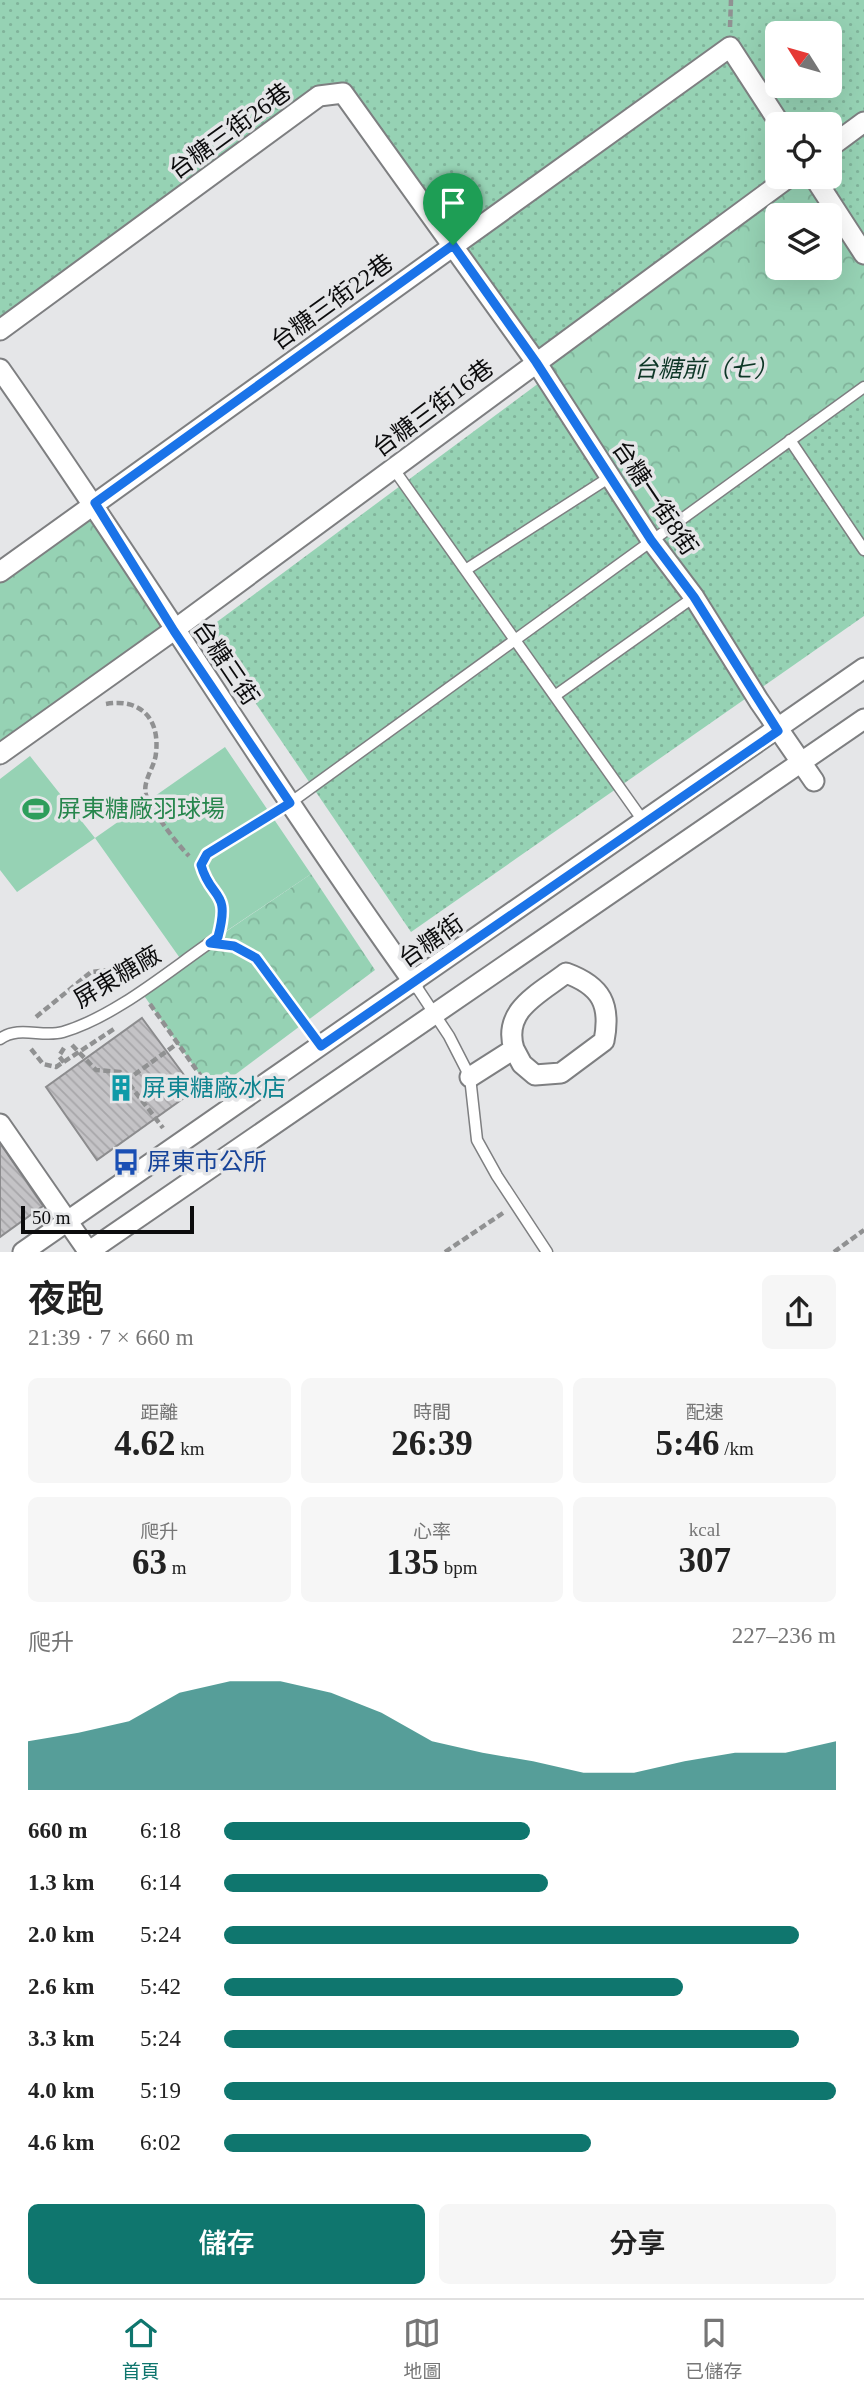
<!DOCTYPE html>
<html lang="zh-TW">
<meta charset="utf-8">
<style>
body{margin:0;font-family:"Times New Roman","Noto Sans TC",serif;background:#f6f6f6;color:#222;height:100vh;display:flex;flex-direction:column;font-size:26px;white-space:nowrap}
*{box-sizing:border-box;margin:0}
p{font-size:23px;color:#767676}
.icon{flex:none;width:38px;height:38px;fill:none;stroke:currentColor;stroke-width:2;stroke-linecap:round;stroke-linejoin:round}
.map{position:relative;height:1252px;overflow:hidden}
.drawer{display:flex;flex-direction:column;background:#fff;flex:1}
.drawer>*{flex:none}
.needle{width:46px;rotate:307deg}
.fabs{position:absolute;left:765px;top:21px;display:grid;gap:14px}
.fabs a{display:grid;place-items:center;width:77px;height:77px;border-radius:10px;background:#fff;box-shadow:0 7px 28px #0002;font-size:35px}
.scale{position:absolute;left:21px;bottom:18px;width:173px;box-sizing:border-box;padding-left:7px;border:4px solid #0c0c0d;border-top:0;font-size:19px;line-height:24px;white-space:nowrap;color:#0c0c0d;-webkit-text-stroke:5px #e5e6e8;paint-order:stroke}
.pin{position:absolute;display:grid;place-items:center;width:60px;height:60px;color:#fff;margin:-72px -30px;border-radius:50% 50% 50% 0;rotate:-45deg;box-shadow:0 0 7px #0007}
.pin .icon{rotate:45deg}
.round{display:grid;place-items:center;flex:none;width:74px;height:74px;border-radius:10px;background:#f6f6f6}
.head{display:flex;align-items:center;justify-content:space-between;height:119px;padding:0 28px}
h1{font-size:38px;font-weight:600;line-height:52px}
.metrics{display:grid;grid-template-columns:repeat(3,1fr);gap:10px;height:119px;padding:7px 28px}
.metrics div{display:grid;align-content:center;border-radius:10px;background:#f6f6f6;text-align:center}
.metrics b{font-size:35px;font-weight:600}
.metrics small{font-size:19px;font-weight:400}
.metrics p{font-size:19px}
.chart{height:196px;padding:14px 28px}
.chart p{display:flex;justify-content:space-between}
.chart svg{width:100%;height:126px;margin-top:7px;fill:#0f766e;opacity:.7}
.primary-button{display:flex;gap:14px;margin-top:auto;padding:14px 28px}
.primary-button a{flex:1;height:80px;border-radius:10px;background:#0f766e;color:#fff;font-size:28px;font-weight:600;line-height:80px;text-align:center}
.primary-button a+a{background:#f6f6f6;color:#222}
ul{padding:0 28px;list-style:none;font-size:23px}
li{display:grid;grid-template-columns:112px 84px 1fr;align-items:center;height:52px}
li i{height:18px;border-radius:9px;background:#0f766e}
.menu{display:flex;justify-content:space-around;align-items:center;height:98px;border-top:2px solid #e0e0e0;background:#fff;font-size:19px;color:#767676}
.menu a{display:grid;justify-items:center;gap:4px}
.menu .selected{color:#0f766e}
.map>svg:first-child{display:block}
.grass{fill:url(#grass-dots);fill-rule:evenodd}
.forest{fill:url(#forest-crowns);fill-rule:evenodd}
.garden{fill:#96d2b4}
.building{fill:url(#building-back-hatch);stroke:#8c8c8e;stroke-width:2}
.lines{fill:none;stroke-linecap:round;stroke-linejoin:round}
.service-casing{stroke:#7e7f81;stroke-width:13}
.minor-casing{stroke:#7e7f81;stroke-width:23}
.path{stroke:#909192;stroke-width:4.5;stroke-dasharray:7 3.5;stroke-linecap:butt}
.service{stroke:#fff;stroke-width:10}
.minor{stroke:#fff;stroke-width:19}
.route-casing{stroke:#fff;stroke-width:14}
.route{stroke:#1a73e8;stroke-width:9}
.labels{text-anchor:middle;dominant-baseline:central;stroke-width:7;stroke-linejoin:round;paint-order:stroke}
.street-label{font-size:24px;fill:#0c0c0d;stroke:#e5e6e8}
.park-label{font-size:24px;font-style:italic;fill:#0e3727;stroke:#e5e6e8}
.leisure-label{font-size:24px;fill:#27864d;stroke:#e5e6e8;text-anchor:start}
.culture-label{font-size:24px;fill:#0d838f;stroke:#e5e6e8;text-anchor:start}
.transit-label{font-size:24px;fill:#164399;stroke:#e5e6e8;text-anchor:start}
</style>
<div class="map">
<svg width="864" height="1252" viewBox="0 0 864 1252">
<defs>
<pattern id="grass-dots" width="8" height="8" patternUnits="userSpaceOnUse" patternTransform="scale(1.75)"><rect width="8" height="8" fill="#96d2b4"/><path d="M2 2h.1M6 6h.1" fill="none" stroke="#80b39a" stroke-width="1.8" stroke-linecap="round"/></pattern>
<pattern id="forest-crowns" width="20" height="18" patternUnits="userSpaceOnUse" patternTransform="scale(1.75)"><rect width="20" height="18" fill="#96d2b4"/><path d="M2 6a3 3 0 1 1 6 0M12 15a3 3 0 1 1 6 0" fill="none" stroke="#80b39a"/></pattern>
<pattern id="building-back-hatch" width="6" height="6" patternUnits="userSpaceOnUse" patternTransform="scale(1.75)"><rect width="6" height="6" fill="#c4c3c6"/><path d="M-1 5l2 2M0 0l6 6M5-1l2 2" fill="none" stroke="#a7a6a9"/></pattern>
</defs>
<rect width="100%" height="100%" fill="#e5e6e8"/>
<g class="grass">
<path d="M 0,0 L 864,0 L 864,254 L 814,177 L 830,177 L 830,124 L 777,124 L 777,177 L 536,362 L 343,93 L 319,96 L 0,330 ZM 777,33 L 830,33 L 830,86 L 777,86 Z"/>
<path d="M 543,380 L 864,391 L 864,616 L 411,932 L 206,630 Z"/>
</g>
<g class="forest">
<path d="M 789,177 L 814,177 L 864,254 L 864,387 L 651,540 L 536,362 ZM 777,215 L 830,215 L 830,268 L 777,268 Z"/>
<path d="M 95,503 L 174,630 L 0,754 L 0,572 Z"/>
<path d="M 311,874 L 375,970 L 212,1092 L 140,990 Z"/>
</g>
<path class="garden" d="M 225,747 L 311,874 L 182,961 L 95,838 L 17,892 L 0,870 L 0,779 L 30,756 L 95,838 Z"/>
<g class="building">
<path d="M 142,1018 L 195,1090 L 97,1160 L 46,1087 Z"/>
<path d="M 0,1143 L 43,1206 L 0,1237 Z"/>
</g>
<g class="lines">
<defs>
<g id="service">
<path d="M 790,440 L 864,550"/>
<path d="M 393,468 L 644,822"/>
<path d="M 467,569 L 610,477"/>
<path d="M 556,695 L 694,597"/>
<path d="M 210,943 L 234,946 L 256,958 L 321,1046"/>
<path d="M 414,983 L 449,1036 L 470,1077 L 477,1140 L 497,1176 L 547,1252"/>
<path d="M 0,1039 C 19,1025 42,1038 63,1032 C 117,1016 172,968 218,937 C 231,888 212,901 201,865 L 207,854 L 290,803 L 864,387"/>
</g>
<g id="minor">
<path d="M 830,147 L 864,122"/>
<path d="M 814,177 L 864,254"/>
<path d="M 0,330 L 319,96 L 343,93 L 536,362 L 651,540 L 694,597 L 759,701 L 814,781"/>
<path d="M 0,369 C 142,571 270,782 414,983"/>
<path d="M 0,572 L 730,47 L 780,124"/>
<path d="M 0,754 L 174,630 L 789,177"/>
<path d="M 470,1077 L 514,1049 L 522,1064 L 535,1075 L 561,1073 L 604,1041 C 611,1005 602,986 566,973 C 539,994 502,1010 514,1049"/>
<path d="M 0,1124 L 88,1251"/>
<path d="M 23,1252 L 864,668"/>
<path d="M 88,1252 L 864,719"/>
</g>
</defs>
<use href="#service" class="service-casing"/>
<use href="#minor" class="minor-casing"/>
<g class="path">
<path d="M 730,27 L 731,0"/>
<path d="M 106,704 C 140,698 160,718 156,753 C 155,767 142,781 146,795 C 151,810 177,844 189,856"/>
<path d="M 150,1004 L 212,1092"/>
<path d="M 36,1017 L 91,972 L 109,970 L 130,982"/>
<path d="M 72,1045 L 96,1070 L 120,1072 L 163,1128"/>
<path d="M 64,1048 L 59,1056 L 65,1064"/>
<path d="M 31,1049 L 43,1064 L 56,1067 L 114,1029"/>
<path d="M 115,1079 L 127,1080 L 178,1043"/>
<path d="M 445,1252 L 503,1213"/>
<path d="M 834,1252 L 864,1230"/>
</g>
<use href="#service" class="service"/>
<use href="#minor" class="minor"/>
</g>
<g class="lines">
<defs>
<path id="route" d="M 453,245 L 536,362 L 651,540 L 694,597 L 778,731 L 321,1046 L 256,958 L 234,946 L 210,943 L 218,937 C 231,888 211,901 201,865 L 207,854 L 290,803 L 174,631 L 95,503 Z"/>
</defs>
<use href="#route" class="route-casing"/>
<use href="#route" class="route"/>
</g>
<defs>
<symbol id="stadium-bare" viewBox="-9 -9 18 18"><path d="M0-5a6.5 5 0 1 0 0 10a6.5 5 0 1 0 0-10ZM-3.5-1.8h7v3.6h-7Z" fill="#2e9e5b" stroke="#e5e6e8" stroke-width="2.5" paint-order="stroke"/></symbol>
<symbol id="building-bare" viewBox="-9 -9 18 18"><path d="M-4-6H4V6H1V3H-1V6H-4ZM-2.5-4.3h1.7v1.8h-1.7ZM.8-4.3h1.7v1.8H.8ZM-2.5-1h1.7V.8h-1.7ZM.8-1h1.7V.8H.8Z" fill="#0f9aa8" stroke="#e5e6e8" stroke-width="2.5" paint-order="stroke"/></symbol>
<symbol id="bus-bare" viewBox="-9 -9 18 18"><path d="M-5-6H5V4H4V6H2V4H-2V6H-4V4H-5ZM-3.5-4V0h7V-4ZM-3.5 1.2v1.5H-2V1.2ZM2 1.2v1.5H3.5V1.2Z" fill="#1a4fb4" stroke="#e5e6e8" stroke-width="2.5" paint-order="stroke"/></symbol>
</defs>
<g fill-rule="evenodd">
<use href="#stadium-bare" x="17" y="790" width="38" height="38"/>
<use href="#building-bare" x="102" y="1069" width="38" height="38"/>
<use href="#bus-bare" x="107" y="1143" width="38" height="38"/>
</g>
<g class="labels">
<g class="street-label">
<text transform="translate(230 131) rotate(-36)">台糖三街26巷</text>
<text transform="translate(332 302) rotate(-36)">台糖三街22巷</text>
<text transform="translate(433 408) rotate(-37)">台糖三街16巷</text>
<text transform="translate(655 498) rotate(56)">台糖一街8街</text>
<text transform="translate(226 663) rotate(56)">台糖三街</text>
<text transform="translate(431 941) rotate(-35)">台糖街</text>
<text transform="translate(117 977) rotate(-31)">屏東糖廠</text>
</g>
<g class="park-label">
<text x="706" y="369">台糖前（七）</text>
</g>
<g class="leisure-label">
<text x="57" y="809">屏東糖廠羽球場</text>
</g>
<g class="culture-label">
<text x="142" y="1088">屏東糖廠冰店</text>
</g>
<g class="transit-label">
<text x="147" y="1162">屏東市公所</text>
</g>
</g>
</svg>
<div class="fabs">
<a><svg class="needle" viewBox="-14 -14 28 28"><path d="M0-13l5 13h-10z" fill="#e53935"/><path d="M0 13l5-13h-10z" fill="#767676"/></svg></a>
<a><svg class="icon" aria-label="locate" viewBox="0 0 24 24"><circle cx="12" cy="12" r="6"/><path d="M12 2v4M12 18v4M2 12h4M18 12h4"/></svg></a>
<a><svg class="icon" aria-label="layers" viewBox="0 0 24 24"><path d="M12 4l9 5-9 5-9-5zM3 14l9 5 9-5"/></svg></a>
</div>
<div class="scale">50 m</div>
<div class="pin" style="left:453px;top:245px;background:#1e9e55"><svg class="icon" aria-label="arrive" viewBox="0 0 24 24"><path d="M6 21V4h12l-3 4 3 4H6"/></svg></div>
</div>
<section class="drawer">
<div class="head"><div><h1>夜跑</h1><p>21:39 · 7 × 660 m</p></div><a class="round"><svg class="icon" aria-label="share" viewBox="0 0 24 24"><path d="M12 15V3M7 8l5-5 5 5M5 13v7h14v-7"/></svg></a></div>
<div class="metrics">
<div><p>距離</p><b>4.62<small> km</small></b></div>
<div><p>時間</p><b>26:39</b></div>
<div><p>配速</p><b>5:46<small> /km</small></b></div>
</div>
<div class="metrics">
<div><p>爬升</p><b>63<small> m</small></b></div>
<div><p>心率</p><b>135<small> bpm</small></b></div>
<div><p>kcal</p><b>307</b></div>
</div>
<div class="chart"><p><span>爬升</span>227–236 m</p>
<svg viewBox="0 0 160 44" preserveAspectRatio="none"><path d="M0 44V27L10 24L20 20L30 10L40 6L50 6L60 10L70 17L80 27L90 31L100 34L110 38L120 38L130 34L140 31L150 31L160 27V44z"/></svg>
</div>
<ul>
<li><b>660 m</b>6:18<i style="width:50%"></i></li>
<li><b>1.3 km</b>6:14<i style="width:53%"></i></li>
<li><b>2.0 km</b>5:24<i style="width:94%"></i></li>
<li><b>2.6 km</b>5:42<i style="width:75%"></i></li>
<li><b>3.3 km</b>5:24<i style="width:94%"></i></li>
<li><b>4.0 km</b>5:19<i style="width:100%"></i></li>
<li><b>4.6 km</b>6:02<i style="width:60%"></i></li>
</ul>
<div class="primary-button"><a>儲存</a><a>分享</a></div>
</section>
<nav class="menu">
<a class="selected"><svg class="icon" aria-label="home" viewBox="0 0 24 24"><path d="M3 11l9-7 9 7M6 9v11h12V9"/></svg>首頁</a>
<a><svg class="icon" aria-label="map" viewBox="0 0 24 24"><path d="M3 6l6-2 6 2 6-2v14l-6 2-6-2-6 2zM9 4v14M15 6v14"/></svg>地圖</a>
<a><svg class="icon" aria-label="saved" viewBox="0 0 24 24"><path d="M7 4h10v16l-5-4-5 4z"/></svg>已儲存</a>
</nav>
